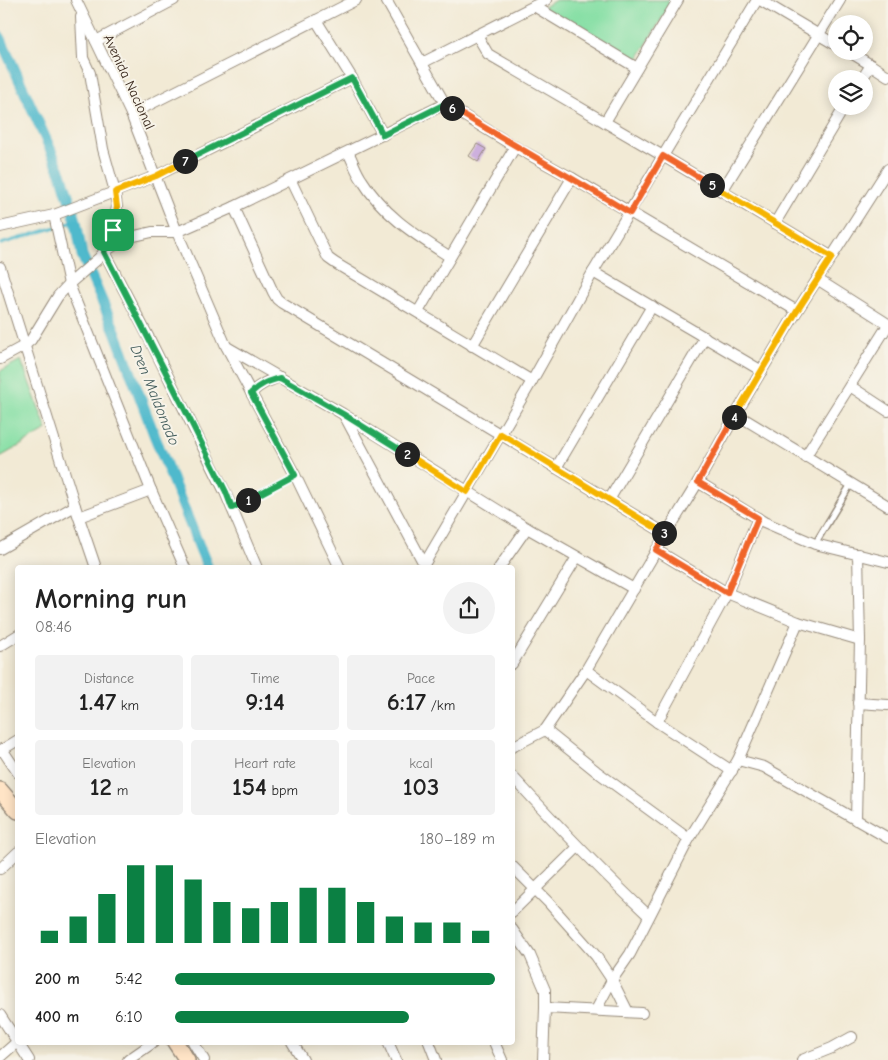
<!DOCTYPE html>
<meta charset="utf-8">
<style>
body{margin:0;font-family:"Comic Neue",sans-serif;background:#f2f2f2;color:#222;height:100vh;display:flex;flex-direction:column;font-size:19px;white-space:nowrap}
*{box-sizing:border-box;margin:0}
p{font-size:16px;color:#767676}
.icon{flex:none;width:28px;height:28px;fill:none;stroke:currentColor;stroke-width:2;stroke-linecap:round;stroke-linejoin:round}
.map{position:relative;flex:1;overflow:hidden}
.drawer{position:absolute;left:15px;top:565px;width:500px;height:480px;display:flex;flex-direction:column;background:#fff;border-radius:5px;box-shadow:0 2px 12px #0003}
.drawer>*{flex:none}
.controls{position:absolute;left:828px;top:15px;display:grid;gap:10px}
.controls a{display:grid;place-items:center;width:45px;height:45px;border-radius:50%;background:#fff;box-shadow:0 2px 12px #0003;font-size:25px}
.pin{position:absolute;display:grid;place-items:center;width:42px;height:42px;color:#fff;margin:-21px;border-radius:10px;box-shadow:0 2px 8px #0006}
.km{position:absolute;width:25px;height:25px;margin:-12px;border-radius:50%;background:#222;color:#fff;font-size:14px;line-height:25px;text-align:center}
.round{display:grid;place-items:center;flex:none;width:52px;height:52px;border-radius:26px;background:#f2f2f2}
.overview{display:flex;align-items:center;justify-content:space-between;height:85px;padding:0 20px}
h1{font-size:28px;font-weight:600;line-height:38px}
.metrics{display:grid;grid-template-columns:repeat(3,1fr);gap:8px;height:85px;padding:5px 20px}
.metrics div{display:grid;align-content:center;border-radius:5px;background:#f2f2f2;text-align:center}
.metrics b{font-size:25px;font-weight:600}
.metrics small{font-size:14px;font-weight:400}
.metrics p{font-size:14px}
.chart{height:140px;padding:10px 20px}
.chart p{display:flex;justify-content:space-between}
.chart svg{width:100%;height:90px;margin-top:5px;stroke:#0b8043;stroke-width:6}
ul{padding:0 20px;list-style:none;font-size:16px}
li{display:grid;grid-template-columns:80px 60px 1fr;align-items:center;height:38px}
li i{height:12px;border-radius:6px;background:#0b8043}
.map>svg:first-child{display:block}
.green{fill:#85dfa4;stroke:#608461}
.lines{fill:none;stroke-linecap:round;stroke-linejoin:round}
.stream{stroke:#4fb9cc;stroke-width:3}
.canal{stroke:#4fb9cc;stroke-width:11}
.building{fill:#cdb0de}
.lane-casing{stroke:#968a7a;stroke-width:8}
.street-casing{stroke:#968a7a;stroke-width:12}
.secondary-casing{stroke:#968a7a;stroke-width:18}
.lane{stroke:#fff;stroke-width:5}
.street{stroke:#fff;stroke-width:10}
.secondary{stroke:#ffe4c6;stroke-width:15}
.split-1-casing{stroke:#fff;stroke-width:10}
.split-2-casing{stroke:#fff;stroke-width:10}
.split-3-casing{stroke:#fff;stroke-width:10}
.split-4-casing{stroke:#fff;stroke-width:10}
.split-5-casing{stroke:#fff;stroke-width:10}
.split-6-casing{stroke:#fff;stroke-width:10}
.split-7-casing{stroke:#fff;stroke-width:10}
.split-8-casing{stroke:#fff;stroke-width:10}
.split-1{stroke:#22a559;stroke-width:6}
.split-2{stroke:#22a559;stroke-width:6}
.split-3{stroke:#f5b400;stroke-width:6}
.split-4{stroke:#f0652b;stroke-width:6}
.split-5{stroke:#f5b400;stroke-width:6}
.split-6{stroke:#f0652b;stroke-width:6}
.split-7{stroke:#22a559;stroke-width:6}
.split-8{stroke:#f5b400;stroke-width:6}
.labels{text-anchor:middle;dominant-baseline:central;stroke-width:4;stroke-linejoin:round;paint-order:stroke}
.street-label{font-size:14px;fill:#3b2a1e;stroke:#f7f3e8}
.water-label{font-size:15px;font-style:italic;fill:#425c5b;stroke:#f7f3e8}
</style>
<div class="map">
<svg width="888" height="1060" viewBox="0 0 888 1060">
<rect width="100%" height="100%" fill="#f7f3e8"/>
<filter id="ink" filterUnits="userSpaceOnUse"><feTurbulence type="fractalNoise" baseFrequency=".02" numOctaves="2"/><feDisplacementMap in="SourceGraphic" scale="10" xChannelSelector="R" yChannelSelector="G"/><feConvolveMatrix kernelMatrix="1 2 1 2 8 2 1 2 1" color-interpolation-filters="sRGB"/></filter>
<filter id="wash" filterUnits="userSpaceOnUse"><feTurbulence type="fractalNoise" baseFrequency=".0096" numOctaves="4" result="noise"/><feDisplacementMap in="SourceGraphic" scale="20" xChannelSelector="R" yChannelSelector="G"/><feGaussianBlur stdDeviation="1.12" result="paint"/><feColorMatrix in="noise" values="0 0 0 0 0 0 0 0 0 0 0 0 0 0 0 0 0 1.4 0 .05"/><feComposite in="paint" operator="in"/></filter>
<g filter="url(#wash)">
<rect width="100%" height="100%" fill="#f2ead5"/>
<g class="green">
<path d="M 556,0 L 673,0 L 636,62 L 543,7 Z"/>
<path d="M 21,360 L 47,430 L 0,457 L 0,371 Z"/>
</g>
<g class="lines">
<path class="stream" d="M 1,244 L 76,221"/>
<path class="canal" d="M 0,37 L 61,173 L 76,221 L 82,255 L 115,331 L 155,437 L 208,568"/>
</g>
<g id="blocks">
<path class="building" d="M 477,144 L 486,149 L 478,162 L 469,156 Z"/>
</g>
</g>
<g filter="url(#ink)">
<use href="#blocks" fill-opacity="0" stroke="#968a7a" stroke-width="1"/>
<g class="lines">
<defs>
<g id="lane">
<path d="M 232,508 L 295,475"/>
<path d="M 815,544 L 851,484"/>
</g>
<g id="street">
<path d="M 76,0 L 131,114 L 177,232 L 226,346 L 295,475 L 340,568"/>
<path d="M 386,0 L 445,104 L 515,147 L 572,178 L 797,311"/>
<path d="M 760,0 L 836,45"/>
<path d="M 534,6 L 637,68"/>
<path d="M 316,20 L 352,78 L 383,135"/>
<path d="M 477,35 L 488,54 L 663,156 L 832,257"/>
<path d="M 96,41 L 174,0"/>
<path d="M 848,51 L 871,65 L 888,76"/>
<path d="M 422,63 L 546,0"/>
<path d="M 862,79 L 871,65"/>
<path d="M 131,114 L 356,0"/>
<path d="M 605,122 L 678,0"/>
<path d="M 348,152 C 353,161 356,172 362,180 C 384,216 416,235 450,257"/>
<path d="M 291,181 L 328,258 L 335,263 L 532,381"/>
<path d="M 722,191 L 840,0"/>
<path d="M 234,207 L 273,292 L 277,299 L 282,303 L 666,534"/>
<path d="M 54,215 L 69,284 L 151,490 L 185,568"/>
<path d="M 775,223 L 845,106"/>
<path d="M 0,227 L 54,215 L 156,176 L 352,78"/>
<path d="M 0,267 L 75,506 L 96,568"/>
<path d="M 593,272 L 762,371"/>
<path d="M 817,279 L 888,324"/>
<path d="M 418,312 L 515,147"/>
<path d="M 472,346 L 572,178"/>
<path d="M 227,347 L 343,414 L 527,528 L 634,589"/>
<path d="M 0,359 L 24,346 L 31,340 L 58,296 L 69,284 L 99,258 L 104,252 L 113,230 L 117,207 L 115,192 L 103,149 L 90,73 L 83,58 L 81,17"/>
<path d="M 850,386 L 888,411"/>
<path d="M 251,393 C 260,384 268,381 280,377"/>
<path d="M 736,414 L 888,506"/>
<path d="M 344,415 L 424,564"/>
<path d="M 805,457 L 888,325"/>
<path d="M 556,468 L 652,306"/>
<path d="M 698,482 L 764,522 L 815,544 L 888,562"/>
<path d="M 609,500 L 705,337"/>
<path d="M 79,517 L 151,490"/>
<path d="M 0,549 L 75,506"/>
<path d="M 656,550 L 727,593 L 798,622 L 860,640"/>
<path d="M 257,568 L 225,492 L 150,340 L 104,252 L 126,238 L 152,232 L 177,232 L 234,207 L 445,104"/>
<path d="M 422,568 L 532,381 L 593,272 L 757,0"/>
<path d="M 499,568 L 527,528"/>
<path d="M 0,646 L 18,635"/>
<path d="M 512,664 L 577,557"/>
<path d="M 586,670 L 657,722 L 732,771"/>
<path d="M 858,703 L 888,705"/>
<path d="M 657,722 L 727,593 L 758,518"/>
<path d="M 545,730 L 596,771 L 689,839"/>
<path d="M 512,747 L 545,730 L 586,670 L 666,534 L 698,482 L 736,414 L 797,311 L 888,169"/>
<path d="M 2,749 L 18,773"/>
<path d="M 0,751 L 18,740"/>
<path d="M 738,760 L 764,767 L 888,838"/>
<path d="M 512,776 C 557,825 602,872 649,916"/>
<path d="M 856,820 L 860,640 L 858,554"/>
<path d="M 512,866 L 548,902 L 596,956 L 612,980 L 628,1012"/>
<path d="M 0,869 L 18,852"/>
<path d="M 512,912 L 578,847"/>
<path d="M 512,929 L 530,955 L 545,990 L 545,1008 L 543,1060"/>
<path d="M 545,1008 L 642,1013"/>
<path d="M 596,1010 L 612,980 L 630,954 L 689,839 L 738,760 L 798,622"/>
<path d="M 0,1015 L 29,1060"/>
<path d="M 193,1042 L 204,1060"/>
<path d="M 292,1042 L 303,1060"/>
<path d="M 388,1042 L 396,1060"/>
<path d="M 429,1042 L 436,1060"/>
<path d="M 494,1042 L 502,1060"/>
<path d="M 0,1057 L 17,1042"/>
<path d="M 128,1060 L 154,1042"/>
<path d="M 802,1060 L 832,1048 L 852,1037"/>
</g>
<g id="secondary">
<path d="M 0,790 L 18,811"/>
<path d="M 175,1042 L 187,1060"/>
</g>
</defs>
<use href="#lane" class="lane-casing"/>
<use href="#street" class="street-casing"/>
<use href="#secondary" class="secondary-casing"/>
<use href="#lane" class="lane"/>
<use href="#street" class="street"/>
<use href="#secondary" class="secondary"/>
</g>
</g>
<g class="lines" filter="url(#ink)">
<defs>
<path id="split-1" d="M 113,230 L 104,252 L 181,402 L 226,492 L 232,508 L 248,500"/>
<path id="split-2" d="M 248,500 L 295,475 L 251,393 C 260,384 268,381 280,378 L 343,414 L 407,454"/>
<path id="split-3" d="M 407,454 L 467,492 L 501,434 L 664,533"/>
<path id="split-4" d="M 664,533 L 666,534 L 656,550 L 727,593 L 758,518 L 698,482 L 734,417"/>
<path id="split-5" d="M 712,185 L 832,257 L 797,311 L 734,417"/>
<path id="split-6" d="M 452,108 C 511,144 571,177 630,213 L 663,156 L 712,185"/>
<path id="split-7" d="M 185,161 L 352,78 L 383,135 L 445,104 L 452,108"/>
<path id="split-8" d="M 113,230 L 117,207 L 115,192 L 156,176 L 185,161"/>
</defs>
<use href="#split-1" class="split-1-casing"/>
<use href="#split-2" class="split-2-casing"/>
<use href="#split-3" class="split-3-casing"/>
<use href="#split-4" class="split-4-casing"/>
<use href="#split-5" class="split-5-casing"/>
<use href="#split-6" class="split-6-casing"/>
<use href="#split-7" class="split-7-casing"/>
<use href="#split-8" class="split-8-casing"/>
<use href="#split-1" class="split-1"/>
<use href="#split-2" class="split-2"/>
<use href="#split-3" class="split-3"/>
<use href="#split-4" class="split-4"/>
<use href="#split-5" class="split-5"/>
<use href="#split-6" class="split-6"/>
<use href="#split-7" class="split-7"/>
<use href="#split-8" class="split-8"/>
</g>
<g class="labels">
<g class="street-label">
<text transform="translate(129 82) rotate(65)">Avenida Nacional</text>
</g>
<g class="water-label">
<text transform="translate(155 395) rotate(68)">Dren Maldonado</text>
</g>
</g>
</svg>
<div class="controls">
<a><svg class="icon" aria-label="locate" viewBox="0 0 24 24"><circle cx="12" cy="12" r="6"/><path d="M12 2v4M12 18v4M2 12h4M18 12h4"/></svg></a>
<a><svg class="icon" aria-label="layers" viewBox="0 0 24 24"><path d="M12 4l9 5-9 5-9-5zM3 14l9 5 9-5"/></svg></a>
</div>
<div class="pin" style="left:113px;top:230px;background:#1e9e55"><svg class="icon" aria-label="arrive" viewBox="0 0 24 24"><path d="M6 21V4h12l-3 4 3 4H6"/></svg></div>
<b class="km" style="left:248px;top:500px">1</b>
<b class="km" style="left:407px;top:454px">2</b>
<b class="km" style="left:664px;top:533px">3</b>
<b class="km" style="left:734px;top:417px">4</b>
<b class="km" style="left:712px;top:185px">5</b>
<b class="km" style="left:452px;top:108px">6</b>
<b class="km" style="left:185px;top:161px">7</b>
<section class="drawer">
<div class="overview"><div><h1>Morning run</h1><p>08:46</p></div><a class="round"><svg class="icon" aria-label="share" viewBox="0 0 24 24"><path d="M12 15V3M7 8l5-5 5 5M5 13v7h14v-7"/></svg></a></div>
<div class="metrics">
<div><p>Distance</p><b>1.47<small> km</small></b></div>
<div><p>Time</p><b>9:14</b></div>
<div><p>Pace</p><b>6:17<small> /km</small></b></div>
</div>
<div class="metrics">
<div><p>Elevation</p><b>12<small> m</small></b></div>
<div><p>Heart rate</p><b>154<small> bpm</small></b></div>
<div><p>kcal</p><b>103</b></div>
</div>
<div class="chart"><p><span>Elevation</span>180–189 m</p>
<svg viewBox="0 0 160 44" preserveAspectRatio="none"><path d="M5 44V38M15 44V31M25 44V20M35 44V6M45 44V6M55 44V13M65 44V24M75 44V27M85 44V24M95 44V17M105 44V17M115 44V24M125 44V31M135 44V34M145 44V34M155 44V38"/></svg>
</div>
<ul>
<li><b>200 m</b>5:42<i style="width:100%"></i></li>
<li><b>400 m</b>6:10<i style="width:73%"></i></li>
</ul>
</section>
</div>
